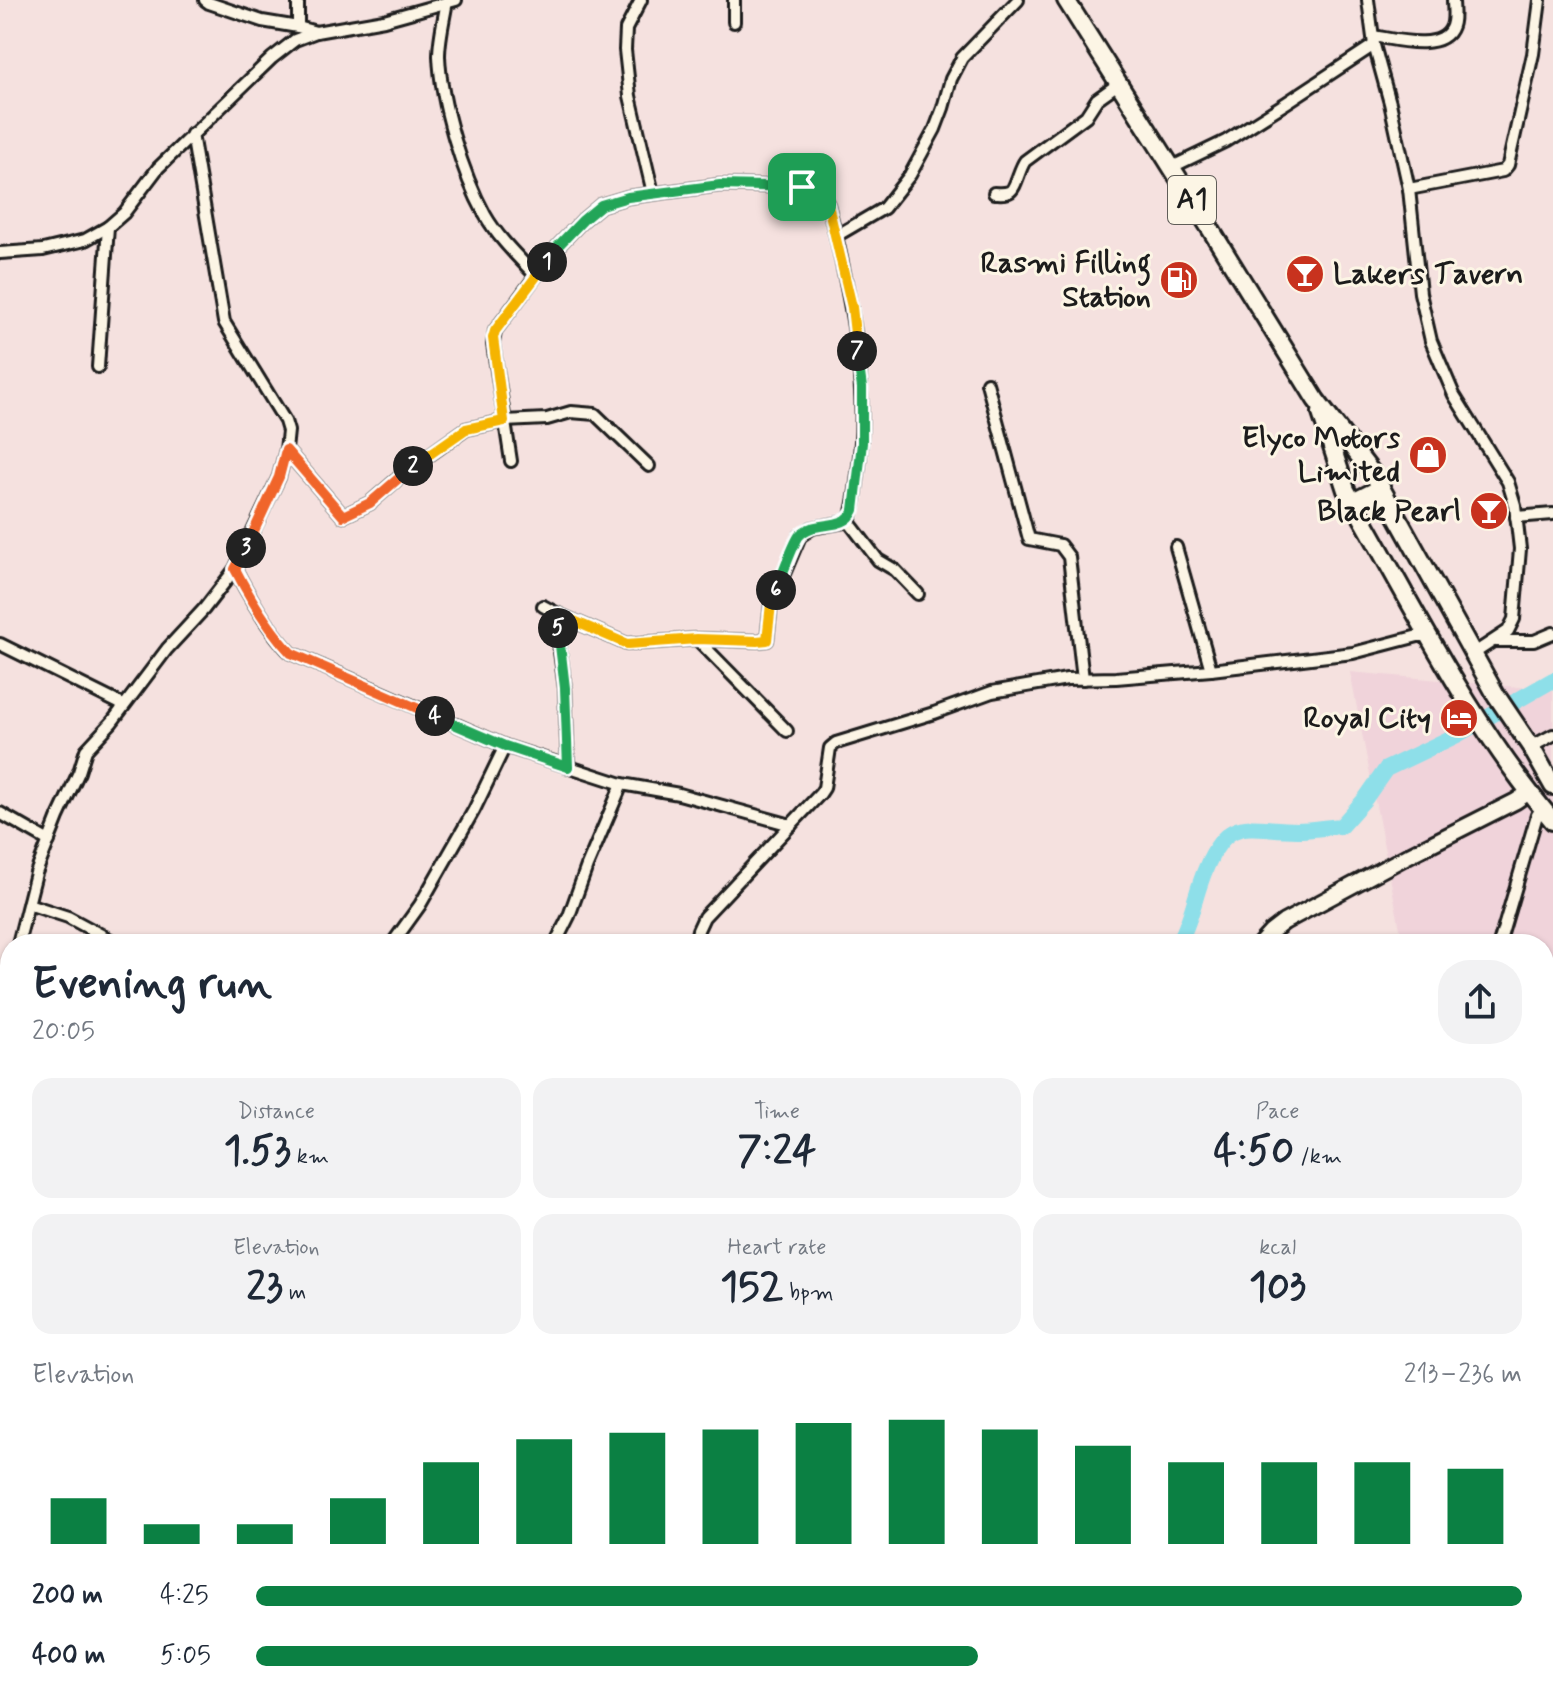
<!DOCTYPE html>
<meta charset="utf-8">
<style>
body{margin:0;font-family:Mynerve,sans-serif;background:#f2f2f3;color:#1f2937;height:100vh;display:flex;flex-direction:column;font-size:30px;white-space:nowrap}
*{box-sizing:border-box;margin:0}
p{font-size:26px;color:#747a83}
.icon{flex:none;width:44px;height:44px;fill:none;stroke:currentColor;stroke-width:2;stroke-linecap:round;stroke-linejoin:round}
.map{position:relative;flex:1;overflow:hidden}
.side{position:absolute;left:0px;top:934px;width:1554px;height:770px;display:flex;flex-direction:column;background:#fff;border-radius:32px 32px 0 0;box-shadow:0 2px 6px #0004}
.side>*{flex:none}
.pin{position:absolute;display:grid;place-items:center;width:68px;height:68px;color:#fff;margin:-34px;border-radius:16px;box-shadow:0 4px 12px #0006}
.km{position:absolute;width:40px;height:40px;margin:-20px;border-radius:50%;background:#222;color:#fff;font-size:22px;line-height:40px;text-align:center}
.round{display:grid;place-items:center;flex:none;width:84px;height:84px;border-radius:32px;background:#f2f2f3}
.overview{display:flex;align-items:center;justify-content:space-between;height:136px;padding:0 32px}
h1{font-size:44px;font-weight:700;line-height:60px}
.stats{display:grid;grid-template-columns:repeat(3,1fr);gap:12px;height:136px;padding:8px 32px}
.stats div{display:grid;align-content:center;border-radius:20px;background:#f2f2f3;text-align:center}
.stats b{font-size:40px;font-weight:700}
.stats small{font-size:22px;font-weight:400}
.stats p{font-size:22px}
.chart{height:224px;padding:16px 32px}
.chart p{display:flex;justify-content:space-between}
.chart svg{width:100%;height:144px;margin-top:8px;stroke:#0b8043;stroke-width:6}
ul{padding:0 32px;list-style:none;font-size:26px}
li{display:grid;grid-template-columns:128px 96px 1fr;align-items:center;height:60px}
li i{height:20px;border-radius:10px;background:#0b8043}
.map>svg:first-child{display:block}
.built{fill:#f0d3da}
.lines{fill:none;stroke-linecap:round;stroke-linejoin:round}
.river{stroke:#8edfe9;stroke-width:16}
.minor-casing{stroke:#1c1c1c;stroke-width:16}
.secondary-casing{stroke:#1c1c1c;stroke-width:20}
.trunk-casing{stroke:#1c1c1c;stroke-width:22}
.minor{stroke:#fcf5e5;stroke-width:10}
.secondary{stroke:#fcf5e5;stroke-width:14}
.trunk{stroke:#fcf5e5;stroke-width:16}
.split-1-casing{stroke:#fff;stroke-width:16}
.split-2-casing{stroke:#fff;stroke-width:16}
.split-3-casing{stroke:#fff;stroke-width:16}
.split-4-casing{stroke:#fff;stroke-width:16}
.split-5-casing{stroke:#fff;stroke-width:16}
.split-6-casing{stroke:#fff;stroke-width:16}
.split-7-casing{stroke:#fff;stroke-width:16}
.split-8-casing{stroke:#fff;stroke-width:16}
.split-1{stroke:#22a559;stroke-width:10}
.split-2{stroke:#f5b400;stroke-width:10}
.split-3{stroke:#f0652b;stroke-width:10}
.split-4{stroke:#f0652b;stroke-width:10}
.split-5{stroke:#22a559;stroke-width:10}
.split-6{stroke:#f5b400;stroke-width:10}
.split-7{stroke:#22a559;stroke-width:10}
.split-8{stroke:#f5b400;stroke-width:10}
.labels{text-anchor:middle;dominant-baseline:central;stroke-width:6;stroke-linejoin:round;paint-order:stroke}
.shield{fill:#fcf5e5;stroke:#5f5d58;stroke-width:2}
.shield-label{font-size:28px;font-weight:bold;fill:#1c1c1c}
.poi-label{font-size:30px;font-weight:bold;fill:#1c1c1c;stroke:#fcf5e5;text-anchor:end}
</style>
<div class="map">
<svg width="1553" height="1703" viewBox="0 0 1553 1703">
<rect width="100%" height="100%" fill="#f5e1df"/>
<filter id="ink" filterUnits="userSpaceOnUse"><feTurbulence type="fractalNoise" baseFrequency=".0125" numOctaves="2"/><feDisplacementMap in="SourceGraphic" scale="16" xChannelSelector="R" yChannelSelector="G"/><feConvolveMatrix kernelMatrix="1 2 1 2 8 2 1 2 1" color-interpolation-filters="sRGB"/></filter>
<g filter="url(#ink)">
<path class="built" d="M 1350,672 L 1553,690 L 1553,1121 L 1544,1111 L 1544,944 L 1403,944 Z"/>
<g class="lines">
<g class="river">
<path d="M 1178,944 C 1192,920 1195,893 1206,868 C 1229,813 1250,830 1297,830 C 1312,830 1327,827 1341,826 L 1365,799 L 1386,769 L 1457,735 L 1553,680"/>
<path d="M 805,1703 L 806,1694"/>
</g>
<defs>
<g id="minor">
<path d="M 205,0 L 209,3 L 262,21 L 298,27 L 316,32"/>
<path d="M 641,0 L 626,29 L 625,50 L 630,96 L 653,193"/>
<path d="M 734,0 L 734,22"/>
<path d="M 1368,0 L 1374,45 L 1390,103 L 1409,189 L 1420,293 L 1431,341 L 1454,395 L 1508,482 L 1515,505 L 1520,549 L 1514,619 L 1508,631 L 1473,654"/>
<path d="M 447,1 C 444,19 439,38 439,56 C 441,104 462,173 485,215 C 498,238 518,257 536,276"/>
<path d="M 298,27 L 298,0"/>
<path d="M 1373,36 C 1393,39 1443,53 1452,26 C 1455,18 1453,8 1453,0"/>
<path d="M 1172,167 L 1226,141 L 1286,103 L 1374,45"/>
<path d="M 1409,189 L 1503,171 L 1508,165 L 1533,54 L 1540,0"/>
<path d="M 994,193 C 999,193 1004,194 1009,192 C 1016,189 1019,169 1025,161 L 1086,116 L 1097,99 L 1118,84"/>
<path d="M 0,253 L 43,250 L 85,240 L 108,227 L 124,213 L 158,168 L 272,58 L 295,40 L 316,32 L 384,20 L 456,0"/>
<path d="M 98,367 L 108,227"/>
<path d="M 987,383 L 1029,539 L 1060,545 L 1069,557 L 1083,679"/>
<path d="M 286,450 L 343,516 L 370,503 L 408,470 L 466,429 L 504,421 L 547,419 L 571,412 L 595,414 L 649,466"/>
<path d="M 511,461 L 493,344 L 495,331 L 558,246 L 583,220 L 601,205 L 628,197 L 720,185 L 802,187 L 817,189 L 822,193 L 828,205 L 836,236"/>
<path d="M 1516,517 L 1553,514"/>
<path d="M 1176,547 L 1211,670"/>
<path d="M 235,569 C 250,598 268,630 291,653 L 505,746"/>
<path d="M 918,594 L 895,570 L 878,560 L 849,522 C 855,506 856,490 858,474 C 869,392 854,315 836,236 L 884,208 L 910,175 L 935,129 L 943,108 L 951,79 L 962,58 L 1018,0"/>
<path d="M 543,606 L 558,614 L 627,644 L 697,639 L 757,641 L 767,640 L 771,604 L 800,536 L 812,528 L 845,522 L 850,518"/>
<path d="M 558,614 L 559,644 L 565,688 L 568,767"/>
<path d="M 697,639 L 787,731"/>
<path d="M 1496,641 L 1534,641 L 1553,633"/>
<path d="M 0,644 L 123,705"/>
<path d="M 1531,747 L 1553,735"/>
<path d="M 0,813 L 49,841"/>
<path d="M 28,904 L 68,917 L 118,944"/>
<path d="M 18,944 L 36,873 L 58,817 L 79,772 L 86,750 L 112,722 L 167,649 L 204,609 L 235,569 L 279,477 L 286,450 L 288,431 L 285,421 L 224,322 L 192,134"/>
<path d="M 392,944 L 420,905 L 474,810 L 505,746 L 622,784 L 679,794 L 791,825"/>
<path d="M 555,944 L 569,916 L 587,866 L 622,784"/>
<path d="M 695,944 L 698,930 L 704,917 L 820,794 L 824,788 L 830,748 L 836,743 L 934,713 L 992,692 L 1067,679 L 1116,678 L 1211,670 L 1353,653 L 1418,636 L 1430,636"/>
<path d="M 1499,944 L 1537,815"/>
<path d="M 0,1058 L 8,1045 L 10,1032"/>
<path d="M 1544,1086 L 1553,1088"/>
<path d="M 1544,1320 L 1553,1320"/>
<path d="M 0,1377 L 10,1382"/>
<path d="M 430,1694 L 432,1703"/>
<path d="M 1408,1694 L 1411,1703"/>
</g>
<g id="secondary">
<path d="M 1260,944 L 1271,932 L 1284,922 L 1411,854 L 1516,801 L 1529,792"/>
<path d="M 903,1703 L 904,1694"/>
</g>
<g id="trunk">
<path d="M 1066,0 L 1211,230 L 1316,400 L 1375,477 L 1496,695 L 1531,747 L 1553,786"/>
<path d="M 1321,413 L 1346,490 L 1353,502 C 1414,608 1473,728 1553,821"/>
<path d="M 1353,502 L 1381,488"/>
</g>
</defs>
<use href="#minor" class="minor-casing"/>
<use href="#secondary" class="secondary-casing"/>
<use href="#trunk" class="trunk-casing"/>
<use href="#minor" class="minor"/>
<use href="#secondary" class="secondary"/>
<use href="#trunk" class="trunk"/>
</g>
</g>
<g class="lines" filter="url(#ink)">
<defs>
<path id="split-1" d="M 547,262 L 558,246 L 583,220 L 601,205 L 628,197 L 720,185 L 802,187"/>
<path id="split-2" d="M 413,466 L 466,429 L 504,421 L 493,338 L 495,331 L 547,262"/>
<path id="split-3" d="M 246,548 L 279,477 L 286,450 L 343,516 L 370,503 L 413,466"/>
<path id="split-4" d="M 246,548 L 235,569 C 250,598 268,629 291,653 L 435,716"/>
<path id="split-5" d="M 435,716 L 505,746 L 568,767 L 565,688 L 558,628"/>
<path id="split-6" d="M 558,628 L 558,614 L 627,644 L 697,639 L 757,641 L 767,640 L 771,604 L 776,590"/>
<path id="split-7" d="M 776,590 C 782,577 792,546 799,536 C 814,518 844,533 854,510 L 862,443 L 862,388 L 857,351"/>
<path id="split-8" d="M 802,187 C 816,189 821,191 828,205 L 852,307 L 857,351"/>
</defs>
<use href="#split-1" class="split-1-casing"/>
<use href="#split-2" class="split-2-casing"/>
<use href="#split-3" class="split-3-casing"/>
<use href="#split-4" class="split-4-casing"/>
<use href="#split-5" class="split-5-casing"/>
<use href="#split-6" class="split-6-casing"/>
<use href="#split-7" class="split-7-casing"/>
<use href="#split-8" class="split-8-casing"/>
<use href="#split-1" class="split-1"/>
<use href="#split-2" class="split-2"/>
<use href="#split-3" class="split-3"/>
<use href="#split-4" class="split-4"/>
<use href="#split-5" class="split-5"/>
<use href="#split-6" class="split-6"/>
<use href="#split-7" class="split-7"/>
<use href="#split-8" class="split-8"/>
</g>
<defs>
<symbol id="bar-disc" viewBox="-11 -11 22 22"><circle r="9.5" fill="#c8321e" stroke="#fcf5e5"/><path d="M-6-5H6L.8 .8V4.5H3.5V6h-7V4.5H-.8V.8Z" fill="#fff"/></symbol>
<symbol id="fuel-disc" viewBox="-11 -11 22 22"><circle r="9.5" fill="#c8321e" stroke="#fcf5e5"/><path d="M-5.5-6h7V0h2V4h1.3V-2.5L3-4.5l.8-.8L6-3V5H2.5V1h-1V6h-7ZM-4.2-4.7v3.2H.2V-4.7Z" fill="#fff"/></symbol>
<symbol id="shop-disc" viewBox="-11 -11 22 22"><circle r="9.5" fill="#c8321e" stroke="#fcf5e5"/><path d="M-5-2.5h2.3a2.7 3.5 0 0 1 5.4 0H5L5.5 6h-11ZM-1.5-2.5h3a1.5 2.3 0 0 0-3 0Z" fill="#fff"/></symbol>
<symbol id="hotel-disc" viewBox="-11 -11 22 22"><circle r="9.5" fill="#c8321e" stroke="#fcf5e5"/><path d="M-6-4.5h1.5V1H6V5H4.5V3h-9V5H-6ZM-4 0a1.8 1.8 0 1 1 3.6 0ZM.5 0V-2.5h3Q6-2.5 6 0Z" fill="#fff"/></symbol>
</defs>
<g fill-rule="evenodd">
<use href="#bar-disc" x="1283" y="252" width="44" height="44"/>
<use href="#fuel-disc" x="1157" y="258" width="44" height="44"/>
<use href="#shop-disc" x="1406" y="433" width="44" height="44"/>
<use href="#bar-disc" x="1467" y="489" width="44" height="44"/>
<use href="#hotel-disc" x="1437" y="696" width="44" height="44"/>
</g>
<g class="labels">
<rect class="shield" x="1168" y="176" width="48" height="48" rx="6"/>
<g class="shield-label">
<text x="1192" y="200">A1</text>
</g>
<g class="poi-label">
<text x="1151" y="263">Rasmi Filling<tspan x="1151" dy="34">Station</tspan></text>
<text x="1333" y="274" text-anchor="start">Lakers Tavern</text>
<text x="1400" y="438">Elyco Motors<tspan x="1400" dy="34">Limited</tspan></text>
<text x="1461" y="511">Black Pearl</text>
<text x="1431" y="718">Royal City</text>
</g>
</g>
</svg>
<div class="pin" style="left:802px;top:187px;background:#1e9e55"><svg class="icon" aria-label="arrive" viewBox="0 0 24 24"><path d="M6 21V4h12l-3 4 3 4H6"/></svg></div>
<b class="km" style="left:547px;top:262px">1</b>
<b class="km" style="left:413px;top:466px">2</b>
<b class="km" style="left:246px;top:548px">3</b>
<b class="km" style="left:435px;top:716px">4</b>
<b class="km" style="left:558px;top:628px">5</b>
<b class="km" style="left:776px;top:590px">6</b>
<b class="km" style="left:857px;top:351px">7</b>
<section class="side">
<div class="overview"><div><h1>Evening run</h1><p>20:05</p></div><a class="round"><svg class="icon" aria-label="share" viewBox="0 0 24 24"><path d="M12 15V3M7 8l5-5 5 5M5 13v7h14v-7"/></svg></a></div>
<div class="stats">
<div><p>Distance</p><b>1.53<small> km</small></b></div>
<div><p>Time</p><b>7:24</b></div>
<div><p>Pace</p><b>4:50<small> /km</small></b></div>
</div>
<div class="stats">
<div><p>Elevation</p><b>23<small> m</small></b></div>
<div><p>Heart rate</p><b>152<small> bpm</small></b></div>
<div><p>kcal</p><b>103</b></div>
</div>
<div class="chart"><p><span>Elevation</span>213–236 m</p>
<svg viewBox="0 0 160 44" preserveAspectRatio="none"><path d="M5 44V30M15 44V38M25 44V38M35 44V30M45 44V19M55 44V12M65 44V10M75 44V9M85 44V7M95 44V6M105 44V9M115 44V14M125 44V19M135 44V19M145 44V19M155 44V21"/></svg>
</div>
<ul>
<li><b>200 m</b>4:25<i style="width:100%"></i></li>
<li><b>400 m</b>5:05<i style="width:57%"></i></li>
</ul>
</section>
</div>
